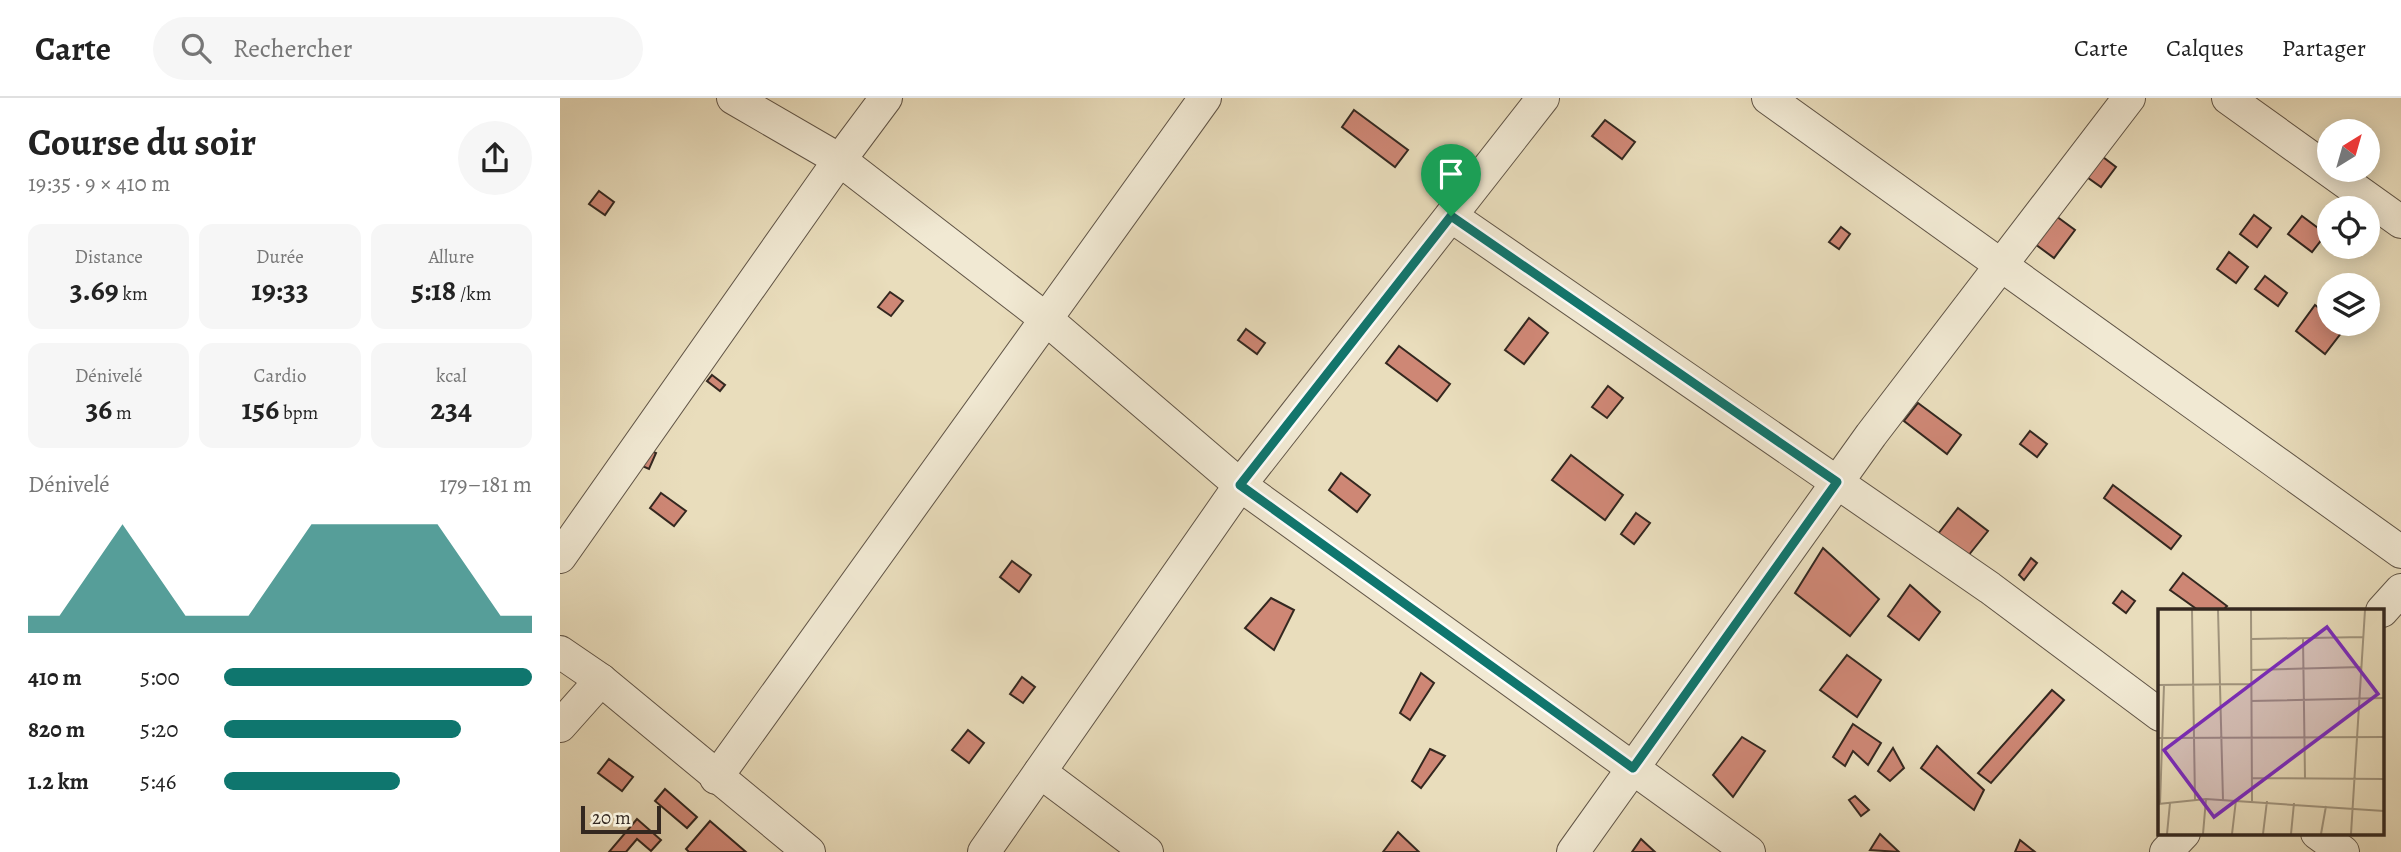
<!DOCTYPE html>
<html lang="fr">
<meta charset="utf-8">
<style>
body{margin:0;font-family:Alegreya,serif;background:#f6f6f6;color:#222;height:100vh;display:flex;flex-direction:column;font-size:26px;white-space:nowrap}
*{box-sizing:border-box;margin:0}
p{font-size:23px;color:#767676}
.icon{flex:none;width:38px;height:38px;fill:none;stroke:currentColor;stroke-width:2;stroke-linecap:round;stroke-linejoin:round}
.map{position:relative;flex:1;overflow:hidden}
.sheet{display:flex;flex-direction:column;background:#fff;width:560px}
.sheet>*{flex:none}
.needle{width:46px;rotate:37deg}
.buttons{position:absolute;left:1757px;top:21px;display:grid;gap:14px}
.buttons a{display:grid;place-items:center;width:63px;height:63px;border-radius:50%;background:#fff;box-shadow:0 4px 18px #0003;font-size:35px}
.scale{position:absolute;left:21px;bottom:18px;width:80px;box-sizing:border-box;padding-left:7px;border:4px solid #342820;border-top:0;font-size:19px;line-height:24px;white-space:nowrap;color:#342820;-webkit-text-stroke:5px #f1e9d3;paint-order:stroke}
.pin{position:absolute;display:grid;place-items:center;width:60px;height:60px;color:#fff;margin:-72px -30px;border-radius:50% 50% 50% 0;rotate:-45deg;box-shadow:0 0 7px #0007}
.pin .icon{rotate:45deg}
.round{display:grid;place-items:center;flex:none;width:74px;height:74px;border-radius:37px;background:#f6f6f6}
.head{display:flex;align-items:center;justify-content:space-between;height:119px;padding:0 28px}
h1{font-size:38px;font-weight:700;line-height:52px}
.stats{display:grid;grid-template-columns:repeat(3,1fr);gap:10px;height:119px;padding:7px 28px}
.stats div{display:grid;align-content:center;border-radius:14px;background:#f6f6f6;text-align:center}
.stats b{font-size:30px;font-weight:700}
.stats small{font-size:19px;font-weight:400}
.stats p{font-size:19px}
.chart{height:196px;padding:14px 28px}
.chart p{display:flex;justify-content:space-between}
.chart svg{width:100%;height:126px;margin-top:7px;fill:#0f766e;opacity:.7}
ul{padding:0 28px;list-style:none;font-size:23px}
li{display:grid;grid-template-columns:112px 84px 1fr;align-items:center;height:52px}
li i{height:18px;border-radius:9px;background:#0f766e}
header{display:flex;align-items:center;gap:42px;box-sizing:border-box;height:98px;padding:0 35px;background:#fff;border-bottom:2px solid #e0e0e0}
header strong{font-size:33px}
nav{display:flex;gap:38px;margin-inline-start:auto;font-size:24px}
.search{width:490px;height:63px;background:#f6f6f6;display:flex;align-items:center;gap:18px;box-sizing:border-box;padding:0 24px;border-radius:38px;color:#767676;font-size:26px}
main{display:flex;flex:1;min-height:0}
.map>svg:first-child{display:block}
.building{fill:#ce8775;stroke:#342820;stroke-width:2}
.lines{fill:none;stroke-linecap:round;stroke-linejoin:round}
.minor-casing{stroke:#615547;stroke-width:34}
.minor{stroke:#f1e9d3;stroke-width:32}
.route-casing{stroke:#fff;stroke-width:14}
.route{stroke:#0f766e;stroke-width:9}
.inset-road{fill:none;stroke:#a1957e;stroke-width:2}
.view{fill:#7b2cbf;fill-opacity:0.15;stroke:#7b2cbf;stroke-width:3.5}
.inset-edge{fill:none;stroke:#342820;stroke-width:3.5}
</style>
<header>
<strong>Carte</strong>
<div class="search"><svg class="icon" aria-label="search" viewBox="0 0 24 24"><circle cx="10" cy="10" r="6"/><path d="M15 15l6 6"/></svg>Rechercher</div>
<nav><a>Carte</a><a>Calques</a><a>Partager</a></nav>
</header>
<main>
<section class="sheet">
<div class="head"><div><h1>Course du soir</h1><p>19:35 · 9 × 410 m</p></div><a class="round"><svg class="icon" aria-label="share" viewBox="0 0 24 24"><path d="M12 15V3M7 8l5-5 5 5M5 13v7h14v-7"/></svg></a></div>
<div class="stats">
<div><p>Distance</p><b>3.69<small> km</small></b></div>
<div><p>Durée</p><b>19:33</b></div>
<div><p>Allure</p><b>5:18<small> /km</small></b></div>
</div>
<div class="stats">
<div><p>Dénivelé</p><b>36<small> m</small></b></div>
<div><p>Cardio</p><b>156<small> bpm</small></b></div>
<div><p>kcal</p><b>234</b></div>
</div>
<div class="chart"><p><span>Dénivelé</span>179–181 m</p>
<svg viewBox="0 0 160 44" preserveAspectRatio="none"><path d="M0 44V38L10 38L20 22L30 6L40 22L50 38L60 38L70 38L80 22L90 6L100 6L110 6L120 6L130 6L140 22L150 38L160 38V44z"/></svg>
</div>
<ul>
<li><b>410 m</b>5:00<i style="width:100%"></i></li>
<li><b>820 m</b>5:20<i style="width:77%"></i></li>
<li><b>1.2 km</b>5:46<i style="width:57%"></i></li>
</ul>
</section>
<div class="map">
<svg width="1841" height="754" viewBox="0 0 1841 754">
<rect width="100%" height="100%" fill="#e9ddbc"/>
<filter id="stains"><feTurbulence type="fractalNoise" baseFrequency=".00286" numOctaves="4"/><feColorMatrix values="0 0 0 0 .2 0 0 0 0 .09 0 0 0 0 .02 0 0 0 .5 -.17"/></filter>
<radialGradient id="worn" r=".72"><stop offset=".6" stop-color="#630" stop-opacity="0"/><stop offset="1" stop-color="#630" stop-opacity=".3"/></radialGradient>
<g class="building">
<path d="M 794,12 L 848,52 L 835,69 L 782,29 Z"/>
<path d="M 1045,22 L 1075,44 L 1062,61 L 1032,38 Z"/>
<path d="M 1539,56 L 1556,69 L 1541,89 L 1524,77 Z"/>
<path d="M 39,93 L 54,104 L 45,117 L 29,106 Z"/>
<path d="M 1694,117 L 1711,130 L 1697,149 L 1680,136 Z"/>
<path d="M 1496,118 L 1515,132 L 1494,160 L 1475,146 Z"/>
<path d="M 1742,118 L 1766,136 L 1752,154 L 1728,136 Z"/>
<path d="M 1281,129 L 1290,136 L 1279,151 L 1269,144 Z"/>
<path d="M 1669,154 L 1688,169 L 1676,185 L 1657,171 Z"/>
<path d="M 1705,178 L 1727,195 L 1718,208 L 1695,191 Z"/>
<path d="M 330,194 L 343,203 L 331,218 L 318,209 Z"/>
<path d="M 1755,207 L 1769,218 L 1769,226 L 1779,226 L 1785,230 L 1765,256 L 1736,233 Z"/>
<path d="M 969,220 L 988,235 L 964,266 L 945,252 Z"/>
<path d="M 686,231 L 705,245 L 697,256 L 678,242 Z"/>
<path d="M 839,248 L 890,286 L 877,303 L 826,265 Z"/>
<path d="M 152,277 L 165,287 L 160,293 L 147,283 Z"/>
<path d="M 1048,288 L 1063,300 L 1047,320 L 1032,309 Z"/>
<path d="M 1358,305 L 1401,337 L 1387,356 L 1344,323 Z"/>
<path d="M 1470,333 L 1487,346 L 1477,359 L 1460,346 Z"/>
<path d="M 86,351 L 96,355 L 89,371 L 80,367 Z"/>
<path d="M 1011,357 L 1063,397 L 1045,422 L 992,382 Z"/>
<path d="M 781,375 L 810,397 L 797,414 L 769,392 Z"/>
<path d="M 1553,387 L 1621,438 L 1611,451 L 1544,400 Z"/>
<path d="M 101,395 L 126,413 L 114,428 L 90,410 Z"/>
<path d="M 1398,410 L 1428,433 L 1408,458 L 1378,436 Z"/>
<path d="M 1076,415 L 1090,425 L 1074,446 L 1061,436 Z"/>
<path d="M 1263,450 L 1319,501 L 1290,538 L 1235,495 Z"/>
<path d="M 1471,460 L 1477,465 L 1464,482 L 1459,477 Z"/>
<path d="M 452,463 L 471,477 L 459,494 L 440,479 Z"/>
<path d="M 1623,475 L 1667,508 L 1663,512 L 1638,512 L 1610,492 Z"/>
<path d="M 1350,487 L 1380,514 L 1359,542 L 1328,518 Z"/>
<path d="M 1562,493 L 1575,503 L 1566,515 L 1553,505 Z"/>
<path d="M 711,500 L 734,512 L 714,552 L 685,530 Z"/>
<path d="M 1287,557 L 1321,582 L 1297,619 L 1260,592 Z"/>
<path d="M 861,575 L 874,585 L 850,622 L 840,615 Z"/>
<path d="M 462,579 L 475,589 L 463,605 L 450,596 Z"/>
<path d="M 1492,592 L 1504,602 L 1431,685 L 1418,675 Z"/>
<path d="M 1293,626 L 1321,645 L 1308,667 L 1293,653 L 1285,668 L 1273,659 Z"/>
<path d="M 408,632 L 424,645 L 409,665 L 392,652 Z"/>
<path d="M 1182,639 L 1205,653 L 1173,699 L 1153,677 Z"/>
<path d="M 1377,648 L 1424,692 L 1414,712 L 1361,670 Z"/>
<path d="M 1333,650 L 1344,670 L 1330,683 L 1318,673 Z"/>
<path d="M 870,651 L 885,658 L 861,690 L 852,683 Z"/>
<path d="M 49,661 L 73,679 L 62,693 L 38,675 Z"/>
<path d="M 105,691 L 137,719 L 127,730 L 95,703 Z"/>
<path d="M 1295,698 L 1309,712 L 1301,718 L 1289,702 Z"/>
<path d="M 77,721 L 101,742 L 91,753 L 77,741 L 66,754 L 49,754 Z"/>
<path d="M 150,723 L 186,754 L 129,754 L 126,751 Z"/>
<path d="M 838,734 L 859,754 L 823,754 Z"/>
<path d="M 1320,736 L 1339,754 L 1310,752 Z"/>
<path d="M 1081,741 L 1095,754 L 1072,754 Z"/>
<path d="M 1460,742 L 1475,754 L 1455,754 Z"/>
</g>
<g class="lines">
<defs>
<g id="minor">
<path d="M 173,0 L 280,62 L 486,221 L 680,387 L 1189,754"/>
<path d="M 1208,0 L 1841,454"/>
<path d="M 1668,0 L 1841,124"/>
<path d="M 891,118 L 1430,490 L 1600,617"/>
<path d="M 0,459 L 273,71 L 326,0"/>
<path d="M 1822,513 L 1841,492"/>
<path d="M 0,554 L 41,582 L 249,754"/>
<path d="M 0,628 L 41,582"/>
<path d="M 480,674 L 587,754"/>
<path d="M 156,680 L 645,0"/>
<path d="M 1757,735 L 1783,754"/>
<path d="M 424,754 L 680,387 L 983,0"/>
<path d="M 1013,754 L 1311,337 L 1569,0"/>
<path d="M 1606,754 L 1624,735"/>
</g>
</defs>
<use href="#minor" class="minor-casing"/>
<use href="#minor" class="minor"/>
</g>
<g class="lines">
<defs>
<path id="route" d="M 891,118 L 1277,384 L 1073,670 L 680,387 Z"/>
</defs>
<use href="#route" class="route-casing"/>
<use href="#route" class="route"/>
</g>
<g transform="translate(1598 511)">
<rect width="226" height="226" fill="#e9ddbc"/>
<path class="inset-road" d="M 34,1 L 37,191M 60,1 L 65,191M 93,1 L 94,192M 94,30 L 205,28M 145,30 L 147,169M 93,61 L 203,58M 0,76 L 93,75M 93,92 L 226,89M 0,129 L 226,128M 94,169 L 226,170M 0,195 L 48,190 L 226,202M 2,195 L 6,76M 9,225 L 12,194M 45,225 L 48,190M 74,225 L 78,191M 105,225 L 109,192M 133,225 L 136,194M 163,225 L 168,197M 193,225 L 207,1"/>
<path class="view" d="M 169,18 L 220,85 L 56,208 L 6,141 Z"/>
<rect width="226" height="226" class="inset-edge"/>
</g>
<rect width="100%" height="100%" filter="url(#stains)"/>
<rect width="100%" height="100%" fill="url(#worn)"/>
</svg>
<div class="buttons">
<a><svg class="needle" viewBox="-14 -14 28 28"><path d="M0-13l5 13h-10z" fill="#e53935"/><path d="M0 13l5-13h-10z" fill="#767676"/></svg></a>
<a><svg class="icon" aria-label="locate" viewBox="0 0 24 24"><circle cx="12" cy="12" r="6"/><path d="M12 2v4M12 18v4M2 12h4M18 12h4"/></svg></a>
<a><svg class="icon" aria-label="layers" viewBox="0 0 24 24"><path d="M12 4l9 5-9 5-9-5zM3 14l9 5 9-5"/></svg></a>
</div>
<div class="scale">20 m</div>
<div class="pin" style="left:891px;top:118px;background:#1e9e55"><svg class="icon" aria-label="arrive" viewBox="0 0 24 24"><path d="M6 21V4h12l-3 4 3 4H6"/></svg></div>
</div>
</main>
